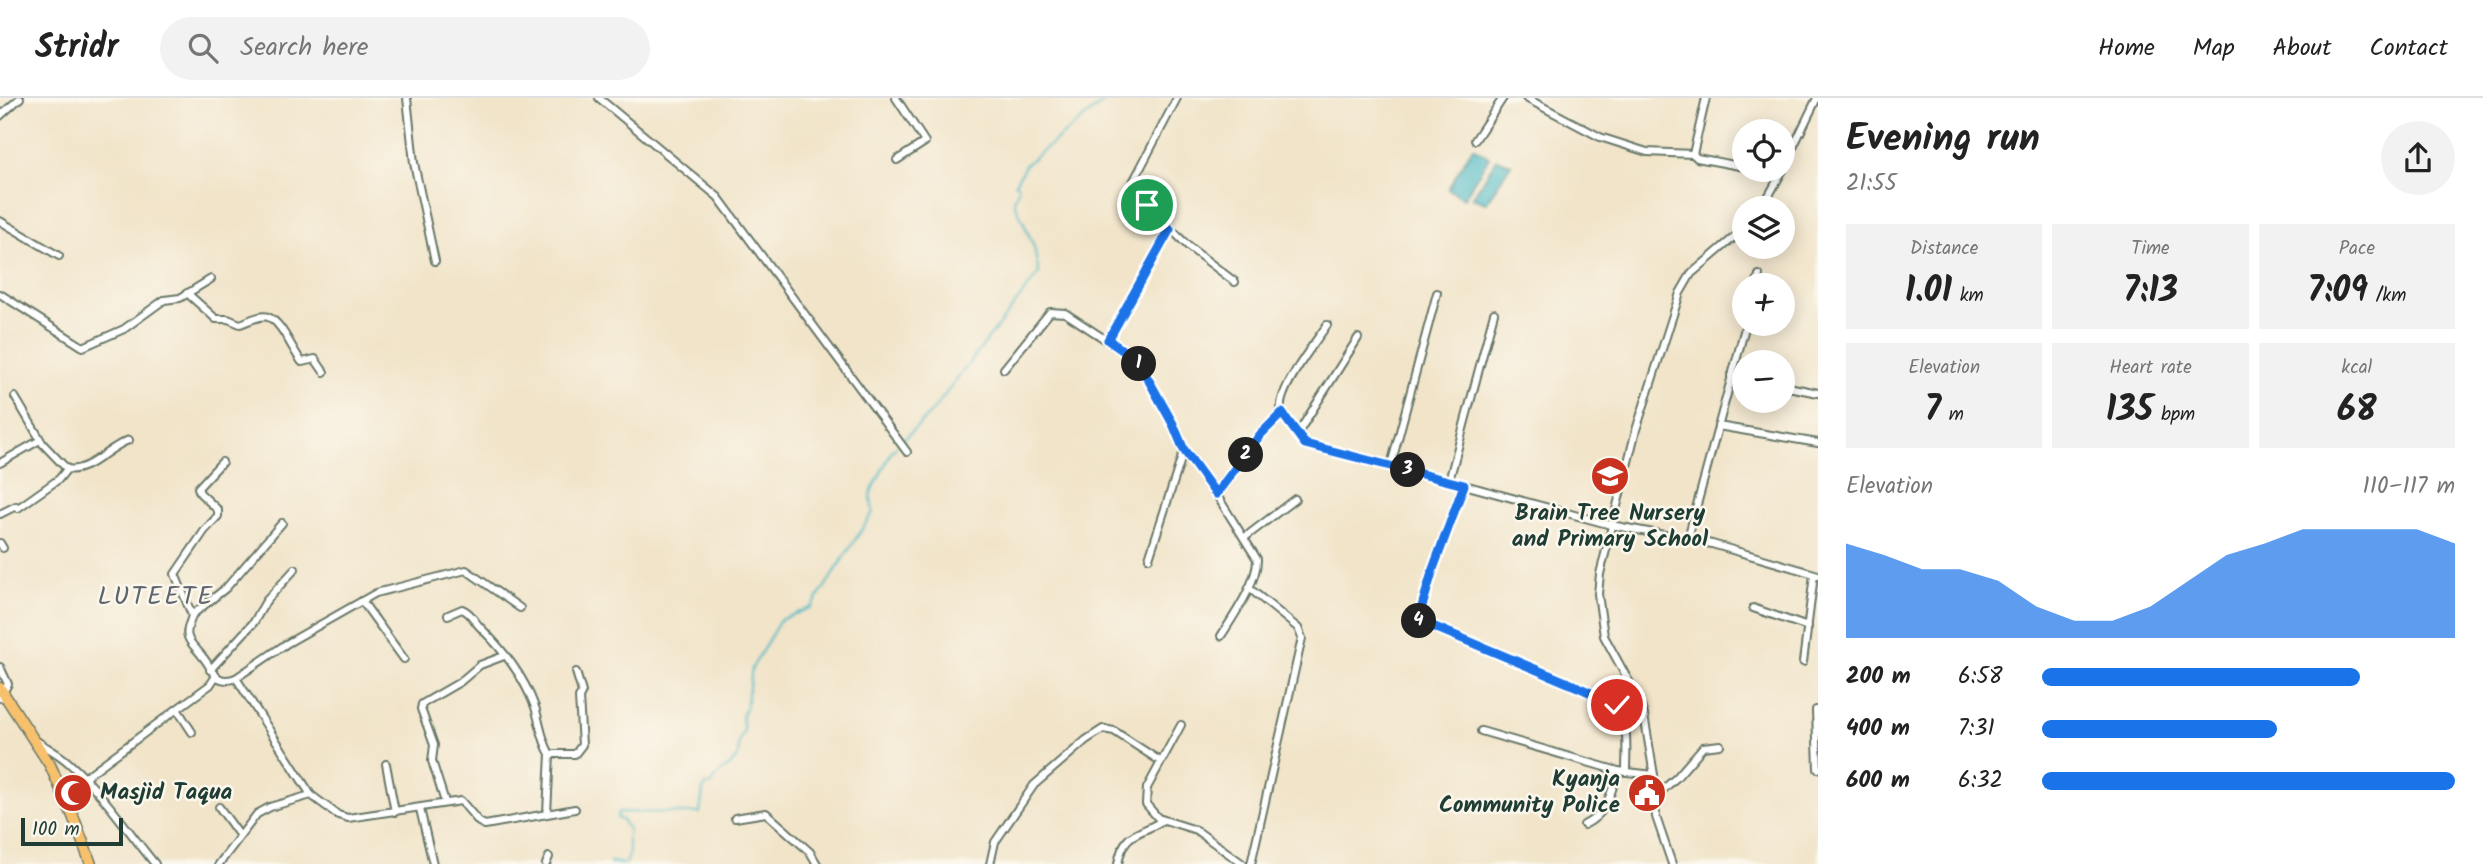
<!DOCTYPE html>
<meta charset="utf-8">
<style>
body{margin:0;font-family:Kalam,sans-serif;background:#f2f2f2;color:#222;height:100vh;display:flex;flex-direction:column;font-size:26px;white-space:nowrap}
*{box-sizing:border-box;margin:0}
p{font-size:23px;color:#767676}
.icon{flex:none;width:38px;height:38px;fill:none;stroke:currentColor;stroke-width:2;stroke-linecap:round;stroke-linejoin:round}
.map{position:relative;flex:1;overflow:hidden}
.panel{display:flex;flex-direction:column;background:#fff;width:665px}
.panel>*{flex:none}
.controls{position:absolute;left:1732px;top:21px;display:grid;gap:14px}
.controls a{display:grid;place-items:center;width:63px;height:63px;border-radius:50%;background:#fff;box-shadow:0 4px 18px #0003;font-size:35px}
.scale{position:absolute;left:21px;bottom:18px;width:102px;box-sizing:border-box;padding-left:7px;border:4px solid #1f3d34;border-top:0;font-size:19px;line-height:24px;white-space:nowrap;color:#1f3d34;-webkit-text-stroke:5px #fbf7ec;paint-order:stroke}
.pin{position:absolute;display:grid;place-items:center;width:60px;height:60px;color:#fff;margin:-30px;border:4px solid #fff;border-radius:50%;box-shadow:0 2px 7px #0007}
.km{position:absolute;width:35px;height:35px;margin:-18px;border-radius:50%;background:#222;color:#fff;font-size:19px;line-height:35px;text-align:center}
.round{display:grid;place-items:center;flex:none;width:74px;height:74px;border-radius:37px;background:#f2f2f2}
.head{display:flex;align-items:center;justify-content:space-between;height:119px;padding:0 28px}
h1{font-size:38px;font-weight:600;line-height:52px}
.figures{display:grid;grid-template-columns:repeat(3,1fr);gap:10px;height:119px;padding:7px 28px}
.figures div{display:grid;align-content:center;border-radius:0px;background:#f2f2f2;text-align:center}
.figures b{font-size:35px;font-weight:600}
.figures small{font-size:19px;font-weight:400}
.figures p{font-size:19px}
.chart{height:196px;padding:14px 28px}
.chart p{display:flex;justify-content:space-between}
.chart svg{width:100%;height:126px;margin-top:7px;fill:#1a73e8;opacity:.7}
ul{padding:0 28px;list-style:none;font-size:23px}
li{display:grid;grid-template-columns:112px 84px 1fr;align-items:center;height:52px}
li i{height:18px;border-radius:9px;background:#1a73e8}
header{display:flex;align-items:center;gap:42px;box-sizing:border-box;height:98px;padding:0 35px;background:#fff;border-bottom:2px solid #e0e0e0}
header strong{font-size:33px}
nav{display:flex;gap:38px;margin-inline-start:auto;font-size:24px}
.search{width:490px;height:63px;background:#f2f2f2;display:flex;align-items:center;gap:18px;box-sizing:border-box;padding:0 24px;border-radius:38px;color:#767676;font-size:26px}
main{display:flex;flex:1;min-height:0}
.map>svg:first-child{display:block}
.water{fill:#4ab8c4;stroke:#347a7c;stroke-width:2}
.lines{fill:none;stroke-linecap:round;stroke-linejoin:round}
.stream{stroke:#4ab8c4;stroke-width:2}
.street-casing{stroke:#687768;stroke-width:10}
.primary-casing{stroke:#687768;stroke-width:13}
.street{stroke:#fff;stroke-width:6}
.primary{stroke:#f7c06c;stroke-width:10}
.route-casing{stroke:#fff;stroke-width:14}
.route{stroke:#1a73e8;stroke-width:9}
.labels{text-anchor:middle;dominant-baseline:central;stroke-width:5;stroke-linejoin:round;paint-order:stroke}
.poi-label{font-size:23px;font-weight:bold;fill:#1f3d34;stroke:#fbf7ec}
.quarter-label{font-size:26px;letter-spacing:2px;fill:#5f656e;stroke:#fbf7ec}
</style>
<header>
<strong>Stridr</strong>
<div class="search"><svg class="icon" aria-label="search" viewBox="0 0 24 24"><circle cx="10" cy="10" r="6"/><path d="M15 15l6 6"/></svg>Search here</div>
<nav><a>Home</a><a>Map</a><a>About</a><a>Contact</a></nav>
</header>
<main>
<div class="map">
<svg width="1818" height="766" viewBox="0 0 1818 766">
<rect width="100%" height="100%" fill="#fbf7ec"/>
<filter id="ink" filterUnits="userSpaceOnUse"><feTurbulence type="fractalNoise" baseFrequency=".0143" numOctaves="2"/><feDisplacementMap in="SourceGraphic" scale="14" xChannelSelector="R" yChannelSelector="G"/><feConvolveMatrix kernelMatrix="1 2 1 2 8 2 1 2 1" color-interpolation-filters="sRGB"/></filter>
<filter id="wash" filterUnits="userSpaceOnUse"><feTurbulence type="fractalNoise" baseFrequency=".00686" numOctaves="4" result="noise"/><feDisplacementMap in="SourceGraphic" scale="28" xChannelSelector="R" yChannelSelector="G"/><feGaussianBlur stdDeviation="1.57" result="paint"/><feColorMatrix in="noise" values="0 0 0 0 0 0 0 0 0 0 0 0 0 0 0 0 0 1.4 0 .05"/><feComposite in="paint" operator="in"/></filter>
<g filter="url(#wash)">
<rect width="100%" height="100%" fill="#f1e4c9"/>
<g class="water">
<path d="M 1473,49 L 1489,59 L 1464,100 L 1448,91 Z"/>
<path d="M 1497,61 L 1511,66 L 1486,105 L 1472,100 Z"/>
</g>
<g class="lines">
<g class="stream">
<path d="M 901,344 L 930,316 L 1039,175 L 1034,149 L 1014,103 L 1019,89 L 1015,85 L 1026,66 L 1109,0"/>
<path d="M 610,766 L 610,764 L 622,766"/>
<path d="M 625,766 C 634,755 624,744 629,733 L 622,722 L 617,720 L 618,714 C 646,714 672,715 700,715 L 703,692 L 706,687 L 711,687 C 716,680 720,672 729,669 L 738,658 L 739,644 L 744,632 L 742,619 L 746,609 L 752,570 L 780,522 L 812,509 L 873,414 L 870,397 L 891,354 L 897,348"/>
</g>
</g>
</g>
<g filter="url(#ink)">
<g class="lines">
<defs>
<g id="street">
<path d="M 407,0 L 414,65 L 435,163"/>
<path d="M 599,0 L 718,99 L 907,354"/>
<path d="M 896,0 L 925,44 L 897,62"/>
<path d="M 1177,0 L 1131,88 L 1134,98 L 1147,107 L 1189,149 L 1235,184"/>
<path d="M 1526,0 L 1600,39 L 1647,54 L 1693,56 L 1697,60 L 1745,69"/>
<path d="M 0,18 L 20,0"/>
<path d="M 1475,42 L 1503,0"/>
<path d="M 1693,56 L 1706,0"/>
<path d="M 1783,70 L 1817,0"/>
<path d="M 1761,72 L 1780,77"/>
<path d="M 1762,110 L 1783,72"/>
<path d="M 0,123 L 59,158"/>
<path d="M 1756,187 L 1759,177"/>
<path d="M 187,195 L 216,221 L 228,221 L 240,226 C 247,224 260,216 268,219 C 281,223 293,253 302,264 L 315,261 L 324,274"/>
<path d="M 0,196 L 83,249 L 124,231 L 164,202 L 180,200 L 211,181"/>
<path d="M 1327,227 C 1317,242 1273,297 1282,315 C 1285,320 1301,341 1305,347 L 1391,367 L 1611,427 L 1712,446 L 1818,477"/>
<path d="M 1108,242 L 1170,131"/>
<path d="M 1004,271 L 1050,214 L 1065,215 L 1138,263 L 1173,326 L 1184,352 L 1216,396 L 1257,461 C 1258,483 1233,519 1221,538"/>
<path d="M 1731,278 L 1745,281"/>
<path d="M 1783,288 L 1818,295"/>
<path d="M 15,299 L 43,346 L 67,371 C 89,375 108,349 129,342"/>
<path d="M 1718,328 L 1818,345"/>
<path d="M 1298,335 L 1358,240"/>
<path d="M 222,364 L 198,390 L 200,395 L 218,412 L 218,418 L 205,432 L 175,476 L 192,517 C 191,524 185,532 188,539 C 190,546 198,552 202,558 C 213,570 214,588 236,580 L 286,546 L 376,495 L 466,472 L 520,510"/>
<path d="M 0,365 L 40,342"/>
<path d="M 1391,367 L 1437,195"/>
<path d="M 1449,383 L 1494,215"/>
<path d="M 1463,387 L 1433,471 L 1418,522 L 1614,604 C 1630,621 1626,652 1626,674"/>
<path d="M 1216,396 L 1260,337 L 1282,315"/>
<path d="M 18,410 L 59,381 L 67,371"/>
<path d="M 0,416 L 16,408"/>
<path d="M 1244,440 L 1295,401"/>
<path d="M 1688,440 L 1746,226"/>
<path d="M 0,445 L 3,450"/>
<path d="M 1149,460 L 1184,352"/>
<path d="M 1249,490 L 1298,530 L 1302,540 L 1251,766"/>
<path d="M 362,503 L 404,561"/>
<path d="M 1753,510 L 1808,529"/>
<path d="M 192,517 L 226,490 L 282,425"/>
<path d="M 448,517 L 462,511 C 472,515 473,522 480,529 C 504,553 523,577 535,609 C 540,625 541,641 550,656 L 547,715"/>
<path d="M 1803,564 L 1814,477"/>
<path d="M 0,569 L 8,586 L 0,600"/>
<path d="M 210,572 L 254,524 L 266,503 L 295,471"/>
<path d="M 236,580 L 311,697"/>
<path d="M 1816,612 L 1818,671"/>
<path d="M 1181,627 L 1147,690 L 1146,706 L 1158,720 L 1196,732 L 1243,766"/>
<path d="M 1481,633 L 1618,673 L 1654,677"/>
<path d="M 192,634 L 177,611 L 210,587 L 216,578"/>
<path d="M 37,643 C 47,650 59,656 69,665 C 102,694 127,732 155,766"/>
<path d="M 550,656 L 575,656 L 582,647 L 579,600 L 582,594 L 576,574"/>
<path d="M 386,666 L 395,714"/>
<path d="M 84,680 L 177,611"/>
<path d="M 1655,699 L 1677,679 L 1703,649 L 1720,647"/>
<path d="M 445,704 L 432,663 L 434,647 L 421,611 L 422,606 L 460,584 L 480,567 L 504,558"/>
<path d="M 219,709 L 240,738"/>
<path d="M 420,711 L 433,766"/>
<path d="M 735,720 L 766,715 L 810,754 L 817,766"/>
<path d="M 1584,727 C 1608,715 1610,697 1618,673"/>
<path d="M 219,766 L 257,716 L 270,709 L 311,697 L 338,717 L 348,720 L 461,703 L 479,724 L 485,727 L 575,711"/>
<path d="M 546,766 L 549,759"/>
<path d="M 990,766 L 995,744 L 1034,687 L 1086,642 L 1103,631 L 1114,633 L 1160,663"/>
<path d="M 1118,766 C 1124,732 1137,739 1163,722"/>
<path d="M 1672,766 L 1656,719 L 1654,677 L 1644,617 L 1638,600 L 1604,538 L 1598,496 L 1600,476 L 1636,332 L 1680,195 L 1691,176 L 1745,130"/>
</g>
<path id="primary" d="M 0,590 L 50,667 L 73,718 L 91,766"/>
</defs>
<use href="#street" class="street-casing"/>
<use href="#primary" class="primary-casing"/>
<use href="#street" class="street"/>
<use href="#primary" class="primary"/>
</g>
</g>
<g class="lines" filter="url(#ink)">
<defs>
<path id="route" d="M 1147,107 L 1170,131 L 1108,242 L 1138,263 L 1173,326 L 1184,352 L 1216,396 L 1260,337 L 1282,315 L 1305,346 L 1464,387 L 1433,471 L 1418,522 L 1578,589 L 1617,607"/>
</defs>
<use href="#route" class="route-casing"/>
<use href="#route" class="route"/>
</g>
<defs>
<symbol id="school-disc" viewBox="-11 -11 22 22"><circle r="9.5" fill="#c8321e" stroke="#fbf7ec"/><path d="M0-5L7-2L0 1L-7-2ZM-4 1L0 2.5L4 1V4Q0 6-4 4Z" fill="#fff"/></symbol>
<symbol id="mosque-disc" viewBox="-11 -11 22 22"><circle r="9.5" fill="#c8321e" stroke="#fbf7ec"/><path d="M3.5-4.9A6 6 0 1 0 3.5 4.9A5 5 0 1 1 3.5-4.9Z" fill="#fff"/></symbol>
<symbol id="civic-disc" viewBox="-11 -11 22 22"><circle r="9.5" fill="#c8321e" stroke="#fbf7ec"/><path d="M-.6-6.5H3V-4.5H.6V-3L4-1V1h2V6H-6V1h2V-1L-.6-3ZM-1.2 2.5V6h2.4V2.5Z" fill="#fff"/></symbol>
</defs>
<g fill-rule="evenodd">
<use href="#school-disc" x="1588" y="356" width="44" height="44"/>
<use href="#mosque-disc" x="51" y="673" width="44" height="44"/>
<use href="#civic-disc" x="1625" y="673" width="44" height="44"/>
</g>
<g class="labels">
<g class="poi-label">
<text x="1610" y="416">Brain Tree Nursery<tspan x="1610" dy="26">and Primary School</tspan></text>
<text x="1620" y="682" text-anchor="end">Kyanja<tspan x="1620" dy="26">Community Police</tspan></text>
<text x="100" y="695" text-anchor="start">Masjid Taqua</text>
</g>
<g class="quarter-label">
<text x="156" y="499">LUTEETE</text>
</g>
</g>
</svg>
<div class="controls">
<a><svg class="icon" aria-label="locate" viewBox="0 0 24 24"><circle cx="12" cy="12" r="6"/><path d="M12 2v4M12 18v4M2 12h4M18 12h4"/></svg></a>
<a><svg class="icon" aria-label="layers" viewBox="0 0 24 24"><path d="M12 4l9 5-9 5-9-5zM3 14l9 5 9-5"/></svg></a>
<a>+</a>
<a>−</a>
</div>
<div class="scale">100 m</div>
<div class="pin" style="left:1147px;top:107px;background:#1e9e55"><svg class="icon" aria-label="arrive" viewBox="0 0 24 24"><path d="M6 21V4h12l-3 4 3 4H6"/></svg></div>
<div class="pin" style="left:1617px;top:607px;background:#d93025"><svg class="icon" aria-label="check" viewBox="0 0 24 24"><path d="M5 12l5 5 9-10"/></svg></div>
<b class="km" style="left:1139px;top:266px">1</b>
<b class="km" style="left:1246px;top:357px">2</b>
<b class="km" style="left:1408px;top:372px">3</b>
<b class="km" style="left:1419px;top:523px">4</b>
</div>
<section class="panel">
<div class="head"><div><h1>Evening run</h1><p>21:55</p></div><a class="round"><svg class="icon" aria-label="share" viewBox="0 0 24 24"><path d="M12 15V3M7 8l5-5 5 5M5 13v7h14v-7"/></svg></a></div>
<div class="figures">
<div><p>Distance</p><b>1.01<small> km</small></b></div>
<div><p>Time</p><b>7:13</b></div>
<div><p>Pace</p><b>7:09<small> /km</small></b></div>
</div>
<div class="figures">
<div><p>Elevation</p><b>7<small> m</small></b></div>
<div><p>Heart rate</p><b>135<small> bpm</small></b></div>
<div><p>kcal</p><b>68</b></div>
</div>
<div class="chart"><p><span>Elevation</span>110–117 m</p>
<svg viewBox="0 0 160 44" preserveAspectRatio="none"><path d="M0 44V11L10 15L20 20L30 20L40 24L50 33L60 38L70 38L80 33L90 24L100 15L110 11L120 6L130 6L140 6L150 6L160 11V44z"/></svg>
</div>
<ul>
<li><b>200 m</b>6:58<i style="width:77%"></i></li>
<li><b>400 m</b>7:31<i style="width:57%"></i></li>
<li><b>600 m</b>6:32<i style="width:100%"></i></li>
</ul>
</section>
</main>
